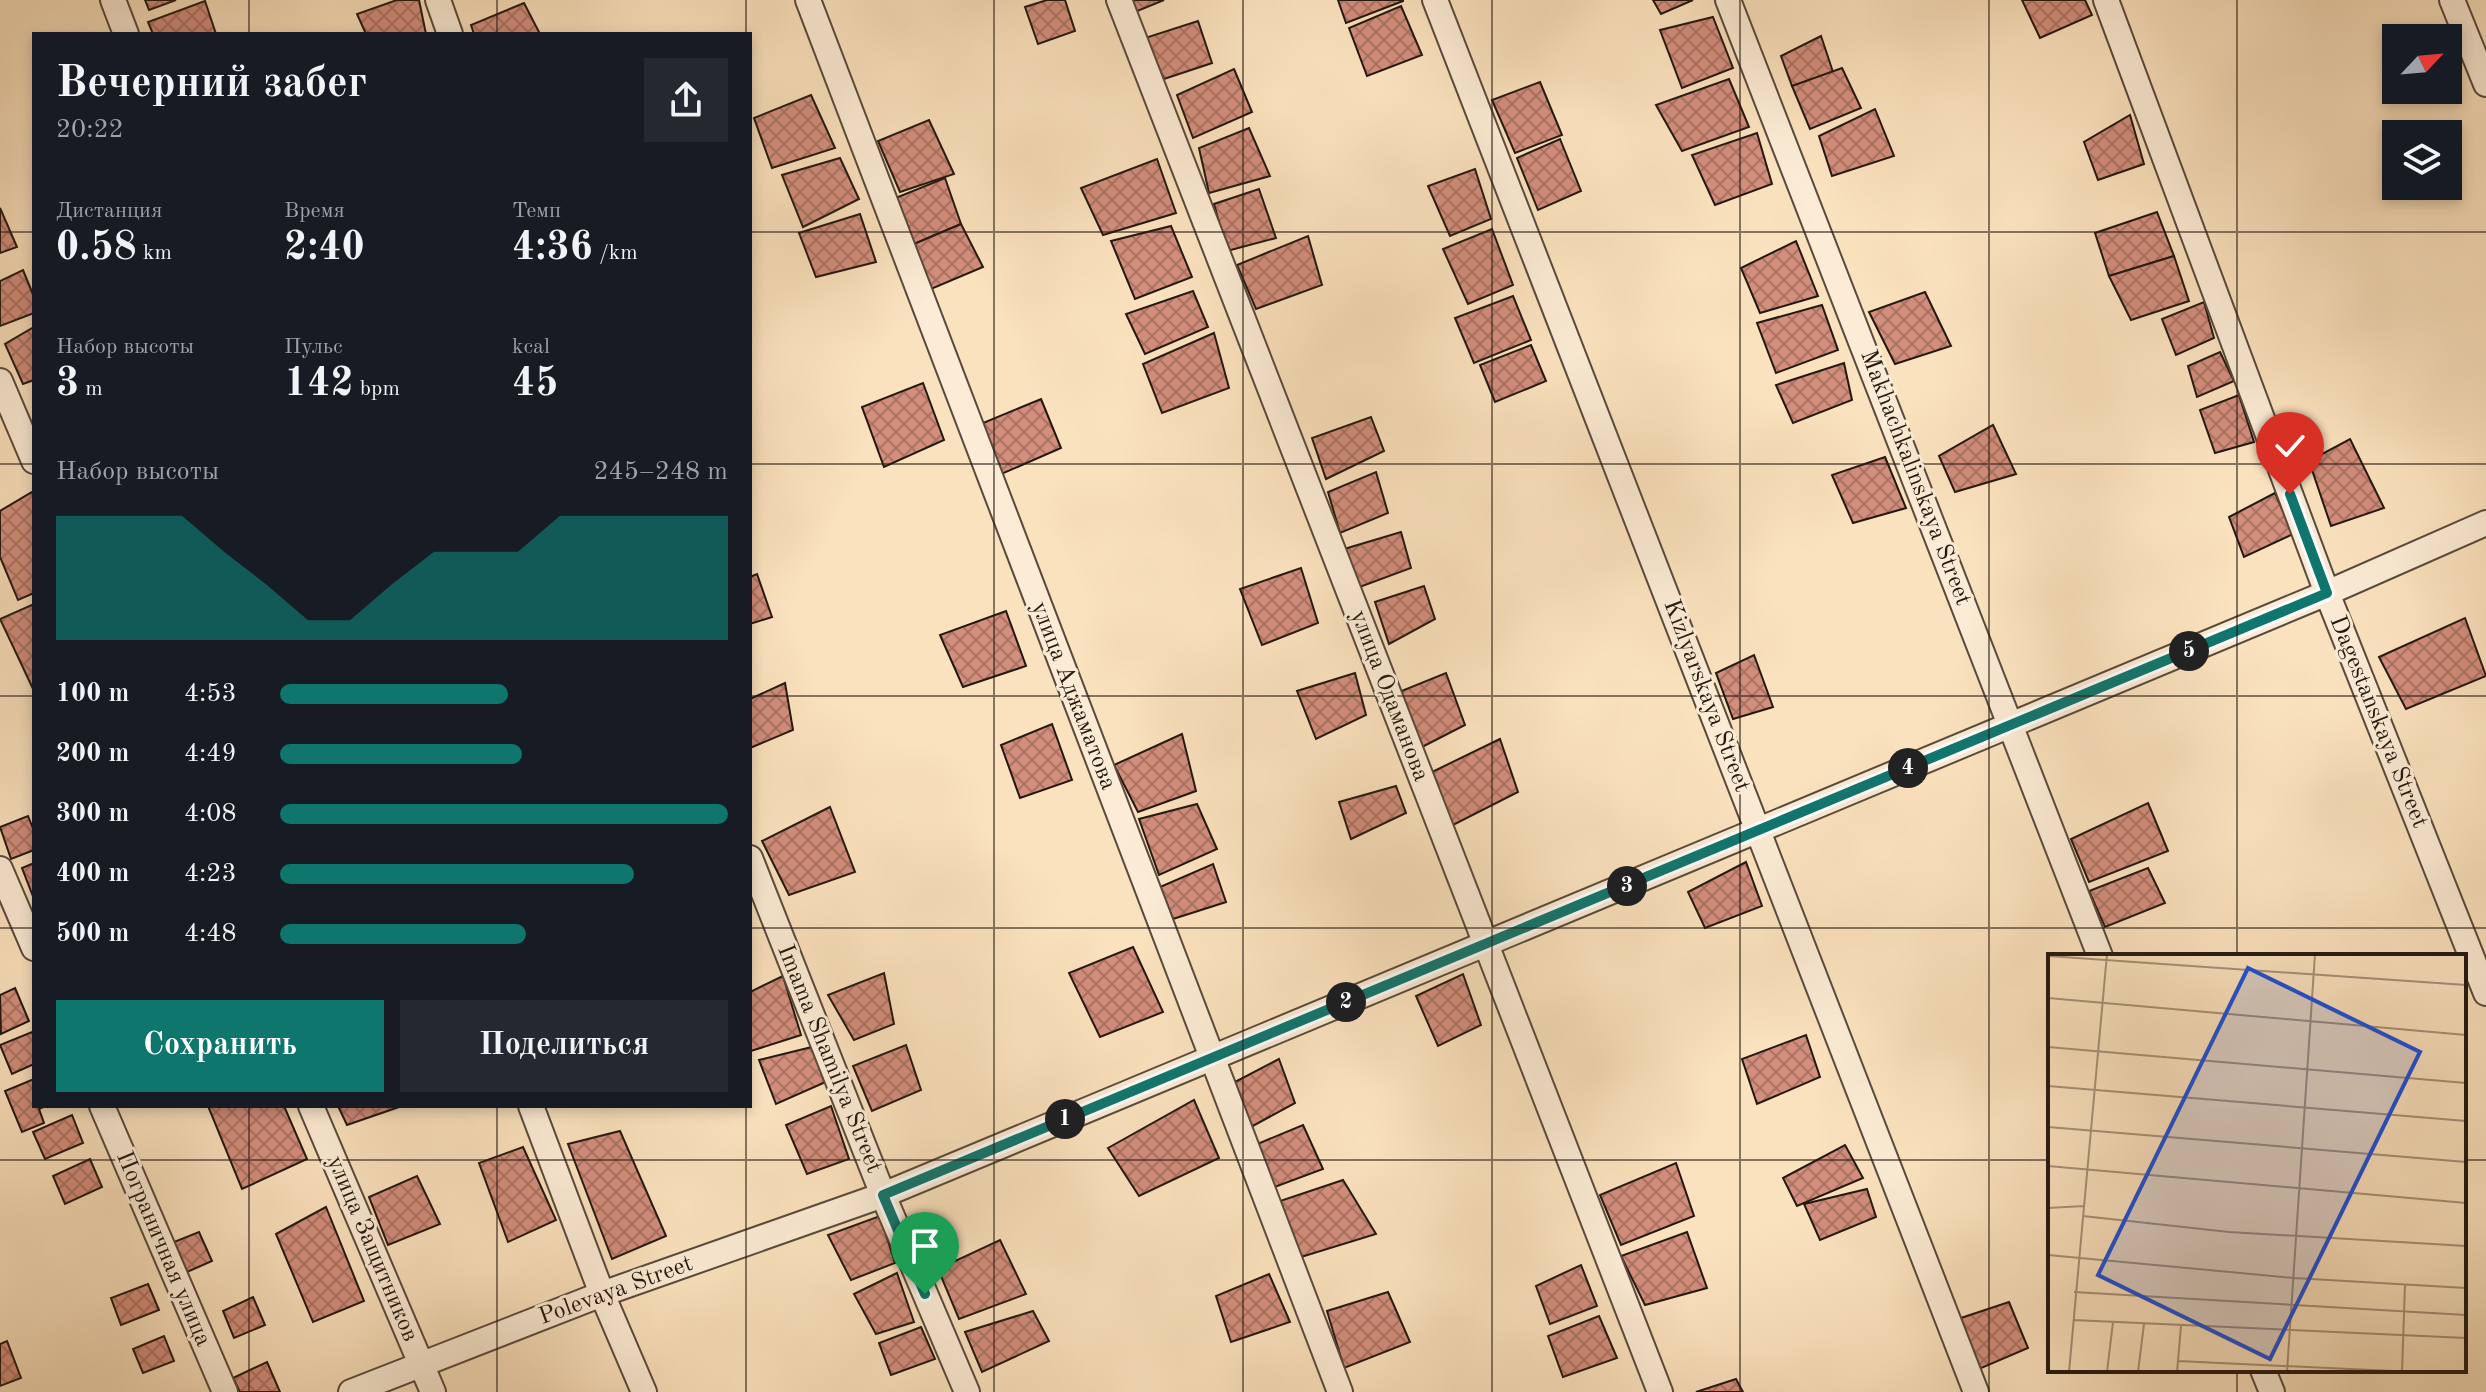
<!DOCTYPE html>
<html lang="ru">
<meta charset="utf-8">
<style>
body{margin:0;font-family:"Old Standard TT",serif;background:#242831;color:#f1f3f6;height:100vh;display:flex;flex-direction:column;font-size:30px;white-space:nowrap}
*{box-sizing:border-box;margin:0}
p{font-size:26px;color:#9ea1a6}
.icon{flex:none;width:44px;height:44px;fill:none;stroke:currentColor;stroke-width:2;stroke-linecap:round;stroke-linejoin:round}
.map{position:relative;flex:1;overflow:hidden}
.details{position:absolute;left:32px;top:32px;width:720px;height:1076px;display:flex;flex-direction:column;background:#171b24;border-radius:0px;box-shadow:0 4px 12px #0003}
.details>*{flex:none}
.needle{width:52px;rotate:64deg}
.buttons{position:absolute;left:2382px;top:24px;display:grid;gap:16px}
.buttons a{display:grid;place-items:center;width:80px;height:80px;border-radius:0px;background:#171b24;box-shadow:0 4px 12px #0003;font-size:40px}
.pin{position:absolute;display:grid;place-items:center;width:68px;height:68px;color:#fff;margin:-82px -34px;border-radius:50% 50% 50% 0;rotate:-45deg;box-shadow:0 0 8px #0007}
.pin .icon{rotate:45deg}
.km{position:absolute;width:40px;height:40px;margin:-20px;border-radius:50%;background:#222;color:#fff;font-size:22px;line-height:40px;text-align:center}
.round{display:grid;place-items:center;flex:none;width:84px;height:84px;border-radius:0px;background:#242831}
.headline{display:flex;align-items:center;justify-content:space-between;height:136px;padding:0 24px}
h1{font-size:44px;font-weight:700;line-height:60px}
.stats{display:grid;grid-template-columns:repeat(3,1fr);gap:12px;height:136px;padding:8px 24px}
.stats div{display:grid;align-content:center}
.stats b{font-size:40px;font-weight:700}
.stats small{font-size:22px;font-weight:400}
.stats p{font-size:22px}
.chart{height:224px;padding:16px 24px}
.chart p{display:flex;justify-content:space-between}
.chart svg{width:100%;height:144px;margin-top:8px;fill:#0f766e;opacity:.7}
.primary-button{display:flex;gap:16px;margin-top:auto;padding:16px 24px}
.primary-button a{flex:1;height:92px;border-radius:0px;background:#0f766e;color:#fff;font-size:32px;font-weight:700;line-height:92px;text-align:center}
.primary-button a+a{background:#242831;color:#f1f3f6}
ul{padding:0 24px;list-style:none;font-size:26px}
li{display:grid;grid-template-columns:128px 96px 1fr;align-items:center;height:60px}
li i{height:20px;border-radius:10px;background:#0f766e}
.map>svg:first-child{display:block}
.building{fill:url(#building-cross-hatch);stroke:#231810;stroke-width:2}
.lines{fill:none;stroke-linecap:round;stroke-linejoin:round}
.minor-casing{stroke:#594a3c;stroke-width:28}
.minor{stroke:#fcecd5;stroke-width:24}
.route-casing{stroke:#fff;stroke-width:16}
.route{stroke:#0f766e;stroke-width:10}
.grid{fill:none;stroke:#231810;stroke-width:2;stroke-opacity:0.55}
.labels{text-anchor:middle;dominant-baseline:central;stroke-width:6;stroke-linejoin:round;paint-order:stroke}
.street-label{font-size:24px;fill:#231810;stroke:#fcecd5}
.inset-road{fill:none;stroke:#a59178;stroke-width:2}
.view{fill:#1d4ed8;fill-opacity:0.15;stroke:#1d4ed8;stroke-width:4}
.inset-edge{fill:none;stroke:#231810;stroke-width:4}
</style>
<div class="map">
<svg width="2486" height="1392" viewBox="0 0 2486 1392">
<defs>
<pattern id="building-cross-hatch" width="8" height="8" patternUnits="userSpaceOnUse" patternTransform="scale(2)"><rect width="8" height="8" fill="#d38e7c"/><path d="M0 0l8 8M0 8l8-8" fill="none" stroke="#ab7364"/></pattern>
</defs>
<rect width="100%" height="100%" fill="#fbe2be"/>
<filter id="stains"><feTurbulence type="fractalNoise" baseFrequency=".0025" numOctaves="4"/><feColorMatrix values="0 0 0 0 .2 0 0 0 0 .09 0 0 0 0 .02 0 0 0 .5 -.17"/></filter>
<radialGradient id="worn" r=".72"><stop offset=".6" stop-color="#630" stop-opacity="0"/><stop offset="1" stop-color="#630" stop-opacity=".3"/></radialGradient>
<g class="building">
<path d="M 145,0 L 176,0 L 149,10 Z"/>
<path d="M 397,0 L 419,0 L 426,34 L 366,34 L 357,14 Z"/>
<path d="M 1047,0 L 1065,0 L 1075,31 L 1038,44 L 1025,7 Z"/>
<path d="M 1131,0 L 1164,0 L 1135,12 Z"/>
<path d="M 1338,0 L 1403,0 L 1403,1 L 1346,23 Z"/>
<path d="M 1653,0 L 1693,0 L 1661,14 Z"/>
<path d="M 2022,0 L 2085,0 L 2092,15 L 2040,38 Z"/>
<path d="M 205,1 L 216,34 L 153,34 L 148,22 Z"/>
<path d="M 524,3 L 540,34 L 474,34 L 471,25 Z"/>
<path d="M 1401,6 L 1422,55 L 1367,76 L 1349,28 Z"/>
<path d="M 1713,17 L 1733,68 L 1682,88 L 1660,30 Z"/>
<path d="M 1198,21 L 1212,63 L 1164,79 L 1145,38 Z"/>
<path d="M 1821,36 L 1833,72 L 1792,86 L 1781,56 Z"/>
<path d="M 1842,68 L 1861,108 L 1810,129 L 1792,86 Z"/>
<path d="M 1234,69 L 1252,112 L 1193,138 L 1177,95 Z"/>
<path d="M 1729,79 L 1749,127 L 1682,151 L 1656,105 Z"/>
<path d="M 1540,82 L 1562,135 L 1515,153 L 1492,100 Z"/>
<path d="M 811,95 L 835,148 L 772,168 L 754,118 Z"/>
<path d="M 1875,109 L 1894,156 L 1832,176 L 1819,136 Z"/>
<path d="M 2130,115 L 2144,164 L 2098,180 L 2084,142 Z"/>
<path d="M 929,120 L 954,174 L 900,192 L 878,141 Z"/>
<path d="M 1249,128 L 1270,176 L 1209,193 L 1199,148 Z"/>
<path d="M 1757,133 L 1772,184 L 1715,205 L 1692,155 Z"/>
<path d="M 1560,139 L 1581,191 L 1538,210 L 1517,158 Z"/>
<path d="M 840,158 L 859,199 L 803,227 L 782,175 Z"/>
<path d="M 1157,159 L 1176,213 L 1103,235 L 1081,188 Z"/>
<path d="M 1475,169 L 1491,219 L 1450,236 L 1428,186 Z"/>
<path d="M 945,178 L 961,224 L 914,244 L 893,199 Z"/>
<path d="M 1259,189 L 1276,238 L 1227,251 L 1214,204 Z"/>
<path d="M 0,208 L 17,247 L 0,253 Z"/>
<path d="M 2157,212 L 2174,256 L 2109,276 L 2095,233 Z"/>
<path d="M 860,214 L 876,262 L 816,277 L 799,233 Z"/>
<path d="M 961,224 L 983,267 L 931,289 L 914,244 Z"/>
<path d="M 1171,226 L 1192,277 L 1135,299 L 1111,241 Z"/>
<path d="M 1492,229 L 1513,285 L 1468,304 L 1443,249 Z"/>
<path d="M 1308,236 L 1322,285 L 1256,309 L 1237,265 Z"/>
<path d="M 1796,241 L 1818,296 L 1760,313 L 1741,268 Z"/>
<path d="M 2174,256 L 2189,301 L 2131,320 L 2109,276 Z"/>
<path d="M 23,270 L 34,297 L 34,313 L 0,326 L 0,281 Z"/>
<path d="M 1193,291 L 1208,327 L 1145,354 L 1126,314 Z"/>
<path d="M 1925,292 L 1951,346 L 1895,364 L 1869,312 Z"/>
<path d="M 1513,296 L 1531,340 L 1474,363 L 1455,318 Z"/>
<path d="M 2204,302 L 2214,338 L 2176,355 L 2162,319 Z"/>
<path d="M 1822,305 L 1838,350 L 1776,373 L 1757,323 Z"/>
<path d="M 34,327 L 34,380 L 23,384 L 5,344 Z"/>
<path d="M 1214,333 L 1229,388 L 1162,413 L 1143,364 Z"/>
<path d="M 1531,345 L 1546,381 L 1495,402 L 1480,365 Z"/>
<path d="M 2220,352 L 2234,381 L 2197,397 L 2188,366 Z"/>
<path d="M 1844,363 L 1852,400 L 1793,423 L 1776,385 Z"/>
<path d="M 923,383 L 944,440 L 884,467 L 862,407 Z"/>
<path d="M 2239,395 L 2254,442 L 2215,453 L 2200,410 Z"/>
<path d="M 1041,399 L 1061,448 L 999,475 L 983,423 Z"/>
<path d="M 1371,417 L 1384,451 L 1326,479 L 1312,438 Z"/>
<path d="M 1993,425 L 2016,474 L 1955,492 L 1939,456 Z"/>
<path d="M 2350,439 L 2384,508 L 2331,526 L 2309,461 Z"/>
<path d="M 1885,457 L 1906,508 L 1853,523 L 1832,475 Z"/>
<path d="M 1376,472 L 1388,513 L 1340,533 L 1328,492 Z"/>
<path d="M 32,492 L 34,497 L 34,593 L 18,600 L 0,557 L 0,511 Z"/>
<path d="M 2275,493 L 2293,534 L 2244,557 L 2229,517 Z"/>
<path d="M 1401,532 L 1411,568 L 1357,588 L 1341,550 Z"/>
<path d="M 1301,568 L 1318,623 L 1262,645 L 1240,589 Z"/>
<path d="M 757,574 L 772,617 L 750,624 L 750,577 Z"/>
<path d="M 1424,586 L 1435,619 L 1389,644 L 1375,602 Z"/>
<path d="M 34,604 L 34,691 L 0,619 Z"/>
<path d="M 1006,611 L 1026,666 L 963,687 L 940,635 Z"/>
<path d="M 2465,618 L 2486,676 L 2406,709 L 2379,657 Z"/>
<path d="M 1754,655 L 1773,707 L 1733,719 L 1716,673 Z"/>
<path d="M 1355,673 L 1366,715 L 1316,739 L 1297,691 Z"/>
<path d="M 1446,673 L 1465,725 L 1420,748 L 1399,692 Z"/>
<path d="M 785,683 L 793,730 L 750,748 L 750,699 Z"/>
<path d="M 1052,724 L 1072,780 L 1020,798 L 1001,745 Z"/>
<path d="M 1182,734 L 1196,791 L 1138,812 L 1114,765 Z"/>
<path d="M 1500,739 L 1518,792 L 1447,828 L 1432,772 Z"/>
<path d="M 1396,786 L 1406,813 L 1351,839 L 1339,802 Z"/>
<path d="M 2148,803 L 2168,851 L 2089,882 L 2071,839 Z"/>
<path d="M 1197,804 L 1217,849 L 1159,875 L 1139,819 Z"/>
<path d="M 830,807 L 855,872 L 789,895 L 762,841 Z"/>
<path d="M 28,816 L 34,831 L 34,850 L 11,859 L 0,827 Z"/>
<path d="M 1746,862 L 1762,906 L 1705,928 L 1688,892 Z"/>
<path d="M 34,863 L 34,899 L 22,868 Z"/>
<path d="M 1213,864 L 1226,902 L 1173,919 L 1160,887 Z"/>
<path d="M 2148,868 L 2165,903 L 2105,927 L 2089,891 Z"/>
<path d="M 1133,947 L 1163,1012 L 1100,1037 L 1069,973 Z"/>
<path d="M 884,973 L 894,1024 L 854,1040 L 828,995 Z"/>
<path d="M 1463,974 L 1481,1025 L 1438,1046 L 1416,996 Z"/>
<path d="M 783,976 L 801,1035 L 751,1051 L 750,992 Z"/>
<path d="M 15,988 L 29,1021 L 1,1034 L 0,995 Z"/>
<path d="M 32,1032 L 34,1038 L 34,1064 L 12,1074 L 0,1045 Z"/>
<path d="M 1806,1035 L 1820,1077 L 1757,1104 L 1742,1059 Z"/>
<path d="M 906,1045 L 921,1090 L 872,1111 L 853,1066 Z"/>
<path d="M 812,1047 L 828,1081 L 776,1104 L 759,1060 Z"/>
<path d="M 1279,1059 L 1295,1103 L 1249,1128 L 1233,1083 Z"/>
<path d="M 34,1079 L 34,1106 L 45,1106 L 39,1109 L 44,1123 L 22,1132 L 5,1091 Z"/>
<path d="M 1194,1100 L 1219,1158 L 1139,1196 L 1108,1148 Z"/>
<path d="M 208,1106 L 284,1106 L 307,1159 L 242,1189 Z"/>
<path d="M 338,1106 L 398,1106 L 399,1107 L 347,1125 Z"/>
<path d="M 831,1106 L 849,1159 L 807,1174 L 786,1125 Z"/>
<path d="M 72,1115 L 83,1143 L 45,1159 L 33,1132 Z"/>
<path d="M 1303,1125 L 1323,1169 L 1272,1188 L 1255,1145 Z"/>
<path d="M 620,1131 L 666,1236 L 612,1259 L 568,1144 Z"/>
<path d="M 1845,1145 L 1863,1178 L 1797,1206 L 1783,1178 Z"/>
<path d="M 523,1147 L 556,1220 L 508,1242 L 479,1163 Z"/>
<path d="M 90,1159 L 102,1187 L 65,1204 L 53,1176 Z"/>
<path d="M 1676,1163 L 1694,1216 L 1621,1245 L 1600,1195 Z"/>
<path d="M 417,1176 L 440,1224 L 388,1245 L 369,1197 Z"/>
<path d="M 1343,1180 L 1376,1234 L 1301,1257 L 1277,1202 Z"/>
<path d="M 1867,1189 L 1876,1217 L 1820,1240 L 1804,1204 Z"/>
<path d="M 326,1207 L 364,1301 L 313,1322 L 276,1234 Z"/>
<path d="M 880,1216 L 895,1263 L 851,1280 L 828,1235 Z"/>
<path d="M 199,1232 L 212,1261 L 187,1272 L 174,1242 Z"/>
<path d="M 1687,1232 L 1707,1288 L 1645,1305 L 1621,1256 Z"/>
<path d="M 1000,1240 L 1026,1294 L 959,1319 L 938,1269 Z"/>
<path d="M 1581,1265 L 1597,1306 L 1550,1324 L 1536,1286 Z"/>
<path d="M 897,1273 L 914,1322 L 876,1334 L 854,1294 Z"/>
<path d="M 1269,1274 L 1290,1322 L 1231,1342 L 1216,1296 Z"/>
<path d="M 148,1284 L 159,1310 L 121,1325 L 111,1298 Z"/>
<path d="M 1388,1292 L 1410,1342 L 1344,1368 L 1327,1311 Z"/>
<path d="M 253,1297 L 265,1325 L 234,1338 L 223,1311 Z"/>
<path d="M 2009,1302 L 2028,1348 L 1979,1369 L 1961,1318 Z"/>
<path d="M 1033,1311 L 1049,1341 L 982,1372 L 965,1332 Z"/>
<path d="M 1599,1316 L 1617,1358 L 1563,1377 L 1548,1336 Z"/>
<path d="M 921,1327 L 935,1359 L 891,1375 L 879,1343 Z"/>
<path d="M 164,1336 L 174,1361 L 143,1373 L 133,1349 Z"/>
<path d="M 7,1341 L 21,1378 L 0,1386 L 0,1344 Z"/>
<path d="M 267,1362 L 280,1392 L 240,1392 L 233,1378 Z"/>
<path d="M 1736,1379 L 1743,1392 L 1696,1392 Z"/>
</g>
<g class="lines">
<defs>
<g id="minor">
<path d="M 113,0 L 126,34"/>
<path d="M 438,0 L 450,34"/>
<path d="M 808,0 L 1340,1392"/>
<path d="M 1119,0 L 1660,1392"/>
<path d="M 1435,0 L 1976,1392"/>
<path d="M 1728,0 L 2100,956"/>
<path d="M 2106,0 L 2327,593 L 2486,993"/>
<path d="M 2452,0 L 2486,84"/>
<path d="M 0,381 L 34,461"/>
<path d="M 750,858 L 883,1195 L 967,1392"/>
<path d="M 0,869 L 34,948"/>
<path d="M 102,1106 L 225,1392"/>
<path d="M 311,1106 L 433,1392"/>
<path d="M 531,1106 L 602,1294 L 644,1392"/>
<path d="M 2263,1370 L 2272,1392"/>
<path d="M 351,1392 L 602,1294 L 883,1195 L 2327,593 L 2486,523"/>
</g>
</defs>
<use href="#minor" class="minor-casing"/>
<use href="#minor" class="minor"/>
</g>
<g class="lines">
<defs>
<path id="route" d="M 925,1294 L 883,1195 L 2327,593 L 2290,494"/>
</defs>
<use href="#route" class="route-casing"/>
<use href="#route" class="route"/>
</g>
<path class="grid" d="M 249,0 L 249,34M 497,0 L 497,34M 746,0 L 746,34M 994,0 L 994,1392M 1243,0 L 1243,1392M 1492,0 L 1492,1392M 1740,0 L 1740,1392M 1989,0 L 1989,1392M 2237,0 L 2237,956M 0,232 L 34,232M 750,232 L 2486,232M 0,464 L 34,464M 750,464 L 2486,464M 0,696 L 34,696M 750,696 L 2486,696M 0,928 L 34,928M 750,928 L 2486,928M 249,1106 L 249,1392M 497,1106 L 497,1392M 746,1106 L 746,1392M 0,1160 L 2050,1160M 2464,1160 L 2486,1160M 2237,1370 L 2237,1392"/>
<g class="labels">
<g class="street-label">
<text transform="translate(1915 478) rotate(69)">Makhachkalinskaya Street</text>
<text transform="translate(1073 696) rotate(69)">улица Аджаматова</text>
<text transform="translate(1389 696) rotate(69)">улица Одаманова</text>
<text transform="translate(1706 696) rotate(69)">Kizlyarskaya Street</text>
<text transform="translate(2378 722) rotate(68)">Dagestanskaya Street</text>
<text transform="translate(829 1059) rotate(68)">Imama Shamilya Street</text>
<text transform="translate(163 1249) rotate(67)">Пограничная улица</text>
<text transform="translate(372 1249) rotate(67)">улица Защитников</text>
<text transform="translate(616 1291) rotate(-20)">Polevaya Street</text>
</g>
</g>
<g transform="translate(2048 954)">
<rect width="418" height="418" fill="#fbe2be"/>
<path class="inset-road" d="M 0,2 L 418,31M 0,44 L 418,81M 0,93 L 418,129M 0,132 L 418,167M 0,173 L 418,208M 0,212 L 418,249M 0,254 L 36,252M 35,262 L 181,278 L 418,292M 0,301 L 246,324 L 418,334M 26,338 L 418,361M 25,366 L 418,384M 130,407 L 366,418M 21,418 L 59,0M 59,418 L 65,368M 90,418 L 96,370M 129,418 L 133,372M 239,418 L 267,0M 354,418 L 357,330"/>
<path class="view" d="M 200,14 L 372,98 L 222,405 L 50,321 Z"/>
<rect width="418" height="418" class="inset-edge"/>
</g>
<rect width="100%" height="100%" filter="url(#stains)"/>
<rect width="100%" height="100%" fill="url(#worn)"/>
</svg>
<div class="buttons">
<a><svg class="needle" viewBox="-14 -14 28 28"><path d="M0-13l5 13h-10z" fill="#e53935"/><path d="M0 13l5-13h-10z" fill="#9ea1a6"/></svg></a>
<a><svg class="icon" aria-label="layers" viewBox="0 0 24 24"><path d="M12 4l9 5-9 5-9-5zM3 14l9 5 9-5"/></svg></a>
</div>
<div class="pin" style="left:925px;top:1294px;background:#1e9e55"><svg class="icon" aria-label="arrive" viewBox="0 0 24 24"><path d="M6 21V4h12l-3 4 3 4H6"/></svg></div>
<div class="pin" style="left:2290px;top:494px;background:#d93025"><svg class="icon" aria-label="check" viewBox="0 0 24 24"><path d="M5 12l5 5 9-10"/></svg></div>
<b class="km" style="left:1065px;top:1119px">1</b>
<b class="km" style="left:1346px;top:1002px">2</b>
<b class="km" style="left:1627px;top:886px">3</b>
<b class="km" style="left:1908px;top:768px">4</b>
<b class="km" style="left:2189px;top:651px">5</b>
<section class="details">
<div class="headline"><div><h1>Вечерний забег</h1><p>20:22</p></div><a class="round"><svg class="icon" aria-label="share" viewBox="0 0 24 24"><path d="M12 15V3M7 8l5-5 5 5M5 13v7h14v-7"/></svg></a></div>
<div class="stats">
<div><p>Дистанция</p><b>0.58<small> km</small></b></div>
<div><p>Время</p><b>2:40</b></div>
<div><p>Темп</p><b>4:36<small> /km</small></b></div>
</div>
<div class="stats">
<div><p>Набор высоты</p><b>3<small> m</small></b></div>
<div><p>Пульс</p><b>142<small> bpm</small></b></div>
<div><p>kcal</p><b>45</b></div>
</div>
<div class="chart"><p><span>Набор высоты</span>245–248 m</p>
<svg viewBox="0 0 160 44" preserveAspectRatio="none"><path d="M0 44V6L10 6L20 6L30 6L40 17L50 27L60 38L70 38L80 27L90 17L100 17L110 17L120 6L130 6L140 6L150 6L160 6V44z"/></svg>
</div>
<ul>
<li><b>100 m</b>4:53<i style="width:51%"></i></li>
<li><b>200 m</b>4:49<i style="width:54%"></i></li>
<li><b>300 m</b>4:08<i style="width:100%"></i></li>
<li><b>400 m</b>4:23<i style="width:79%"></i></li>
<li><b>500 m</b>4:48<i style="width:55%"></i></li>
</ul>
<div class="primary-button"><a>Сохранить</a><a>Поделиться</a></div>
</section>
</div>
